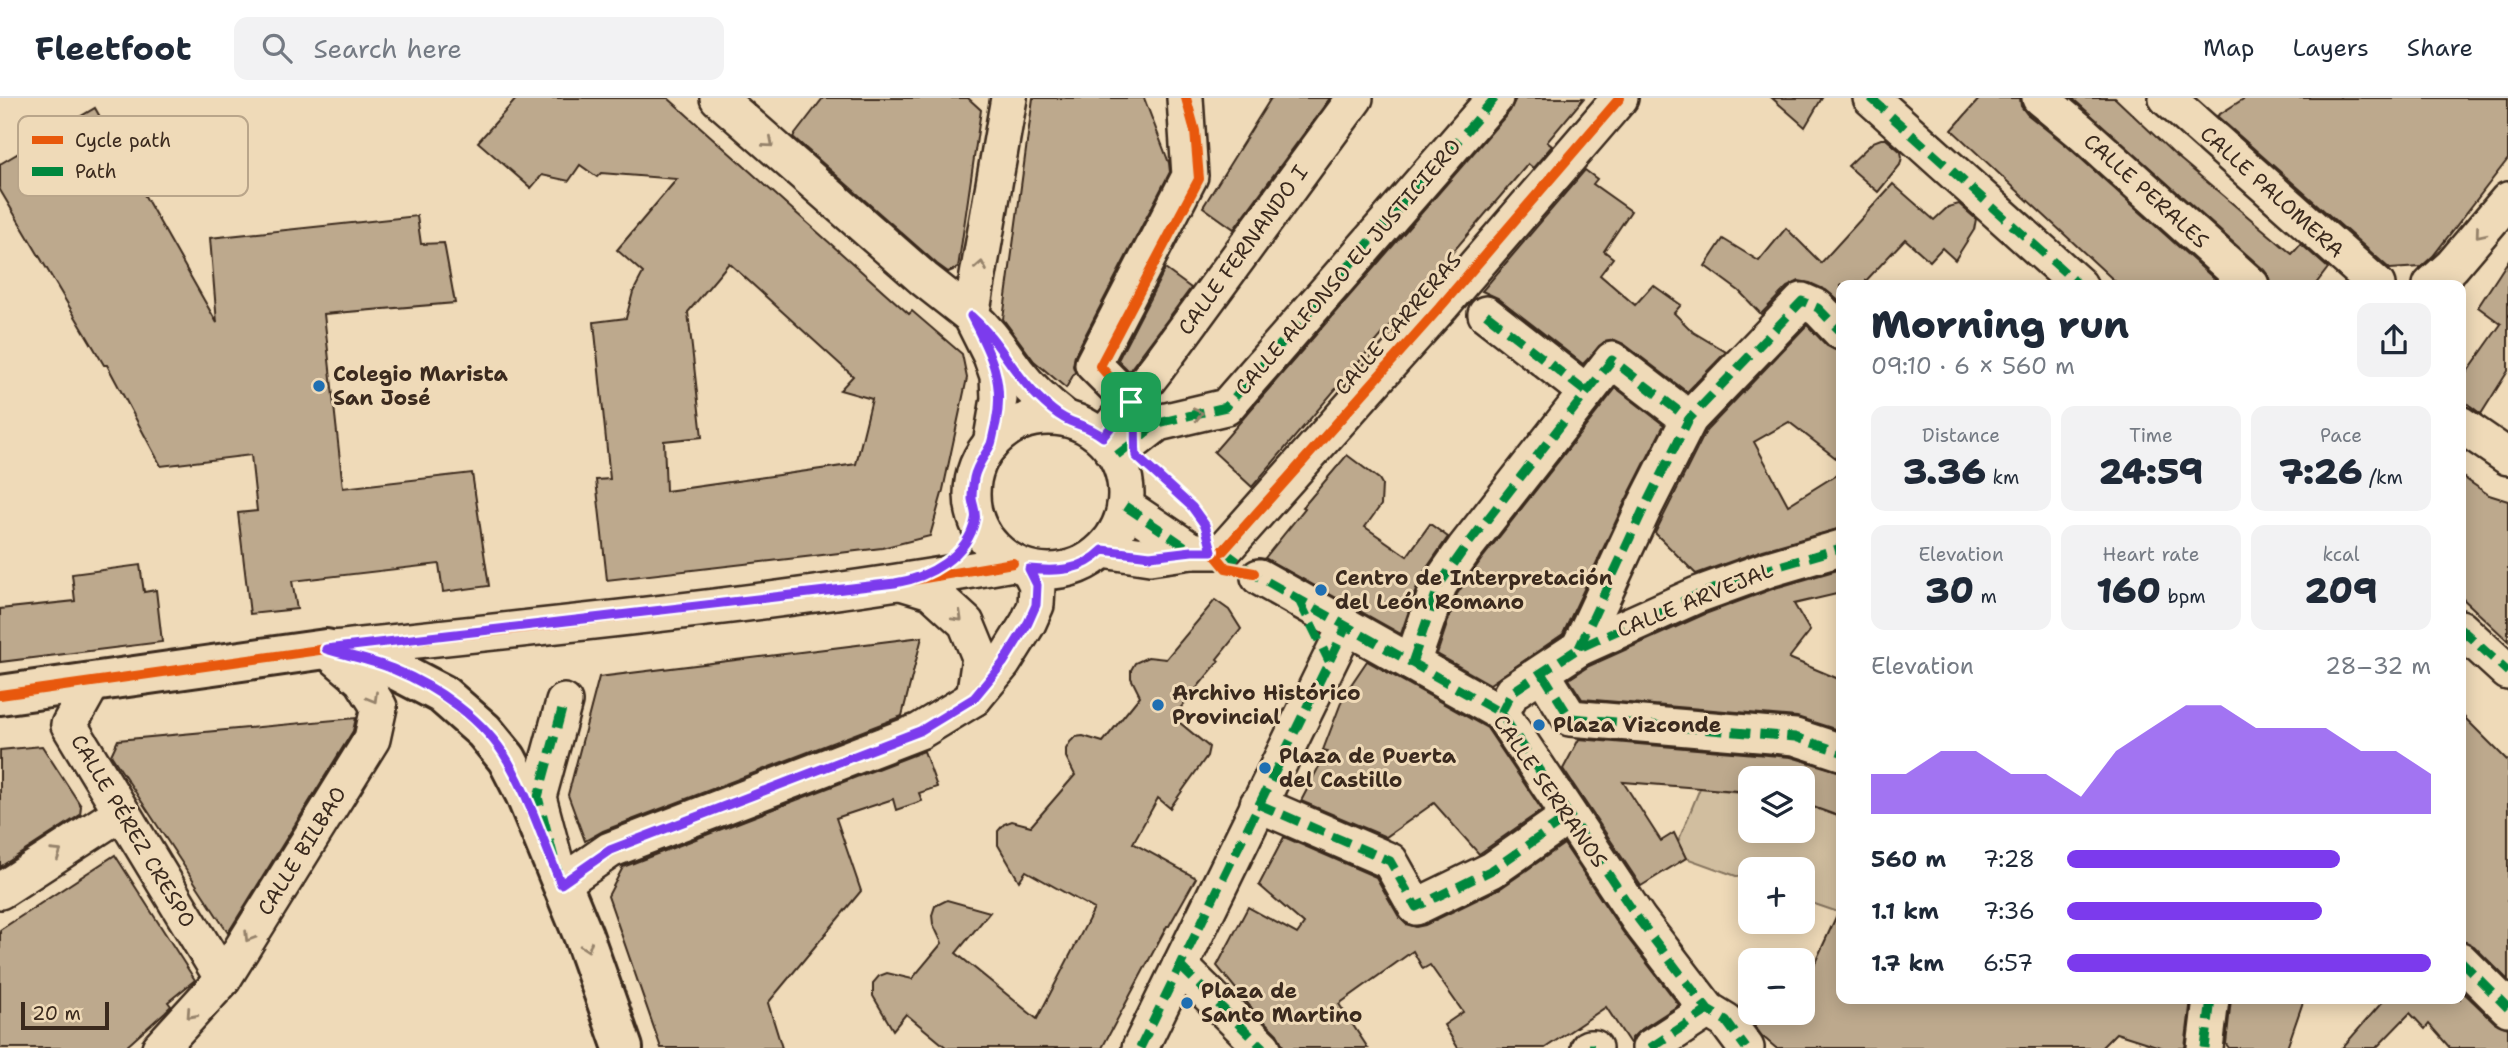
<!DOCTYPE html>
<meta charset="utf-8">
<style>
body{margin:0;font-family:"Shantell Sans",sans-serif;background:#f2f2f3;color:#1f2937;height:100vh;display:flex;flex-direction:column;font-size:26px;white-space:nowrap}
*{box-sizing:border-box;margin:0}
p{font-size:23px;color:#747a83}
.icon{flex:none;width:38px;height:38px;fill:none;stroke:currentColor;stroke-width:2;stroke-linecap:round;stroke-linejoin:round}
.map{position:relative;flex:1;overflow:hidden}
.sheet{position:absolute;left:1836px;top:182px;width:630px;height:724px;display:flex;flex-direction:column;background:#fff;border-radius:14px;box-shadow:0 4px 18px #0003}
.sheet>*{flex:none}
.controls{position:absolute;left:1738px;top:668px;display:grid;gap:14px}
.controls a{display:grid;place-items:center;width:77px;height:77px;border-radius:14px;background:#fff;box-shadow:0 4px 18px #0003;font-size:35px}
.scale{position:absolute;left:21px;bottom:18px;width:88px;box-sizing:border-box;padding-left:7px;border:4px solid #3b2a1e;border-top:0;font-size:19px;line-height:24px;white-space:nowrap;color:#3b2a1e;-webkit-text-stroke:5px #efdab8;paint-order:stroke}
.pin{position:absolute;display:grid;place-items:center;width:60px;height:60px;color:#fff;margin:-30px;border-radius:14px;box-shadow:0 4px 10px #0006}
.round{display:grid;place-items:center;flex:none;width:74px;height:74px;border-radius:14px;background:#f2f2f3}
.headline{display:flex;align-items:center;justify-content:space-between;height:119px;padding:0 35px}
h1{font-size:38px;font-weight:800;line-height:52px}
.figures{display:grid;grid-template-columns:repeat(3,1fr);gap:10px;height:119px;padding:7px 35px}
.figures div{display:grid;align-content:center;border-radius:14px;background:#f2f2f3;text-align:center}
.figures b{font-size:35px;font-weight:800}
.figures small{font-size:19px;font-weight:400}
.figures p{font-size:19px}
.chart{height:196px;padding:14px 35px}
.chart p{display:flex;justify-content:space-between}
.chart svg{width:100%;height:126px;margin-top:7px;fill:#7c3aed;opacity:.7}
ul{padding:0 35px;list-style:none;font-size:23px}
li{display:grid;grid-template-columns:112px 84px 1fr;align-items:center;height:52px}
li i{height:18px;border-radius:9px;background:#7c3aed}
header{display:flex;align-items:center;gap:42px;box-sizing:border-box;height:98px;padding:0 35px;background:#fff;border-bottom:2px solid #e0e1e3}
header strong{font-size:33px}
nav{display:flex;gap:38px;margin-inline-start:auto;font-size:24px}
.search{width:490px;height:63px;background:#f2f2f3;display:flex;align-items:center;gap:18px;box-sizing:border-box;padding:0 24px;border-radius:14px;color:#747a83;font-size:26px}
.map>svg:first-child{display:block}
.green{fill:#d1be9f;stroke:#86745e;stroke-width:2}
.building{fill:#bda98d;stroke:#3b2a1e;stroke-width:2;fill-rule:evenodd}
.lines{fill:none;stroke-linecap:round;stroke-linejoin:round}
.minor-casing{stroke:#3b2a1e;stroke-width:40}
.major-casing{stroke:#3b2a1e;stroke-width:44}
.minor{stroke:#efdab8;stroke-width:35}
.major{stroke:#efdab8;stroke-width:38}
.quiet{stroke:#00873e;stroke-width:9;stroke-dasharray:18 9;stroke-linecap:butt}
.cycleway-casing{stroke:#efdab8;stroke-width:15}
.cycleway{stroke:#e8590c;stroke-width:10}
.oneway{stroke:#95826b}
.route-casing{stroke:#fff;stroke-width:14}
.route{stroke:#7c3aed;stroke-width:9}
.poi-dot{fill:#1f6fb2;stroke:#efdab8;stroke-width:2.5}
.labels{text-anchor:middle;dominant-baseline:central;stroke-width:6;stroke-linejoin:round;paint-order:stroke}
.street-label{font-size:21px;fill:#3b2a1e;stroke:#efdab8}
.poi-label{font-size:21px;font-weight:bold;fill:#3b2a1e;stroke:#efdab8;text-anchor:start}
.key{fill:#efdab8;stroke:#b9a58a;stroke-width:2}
.key-label{font-size:19px;fill:#3b2a1e}
</style>
<header>
<strong>Fleetfoot</strong>
<div class="search"><svg class="icon" aria-label="search" viewBox="0 0 24 24"><circle cx="10" cy="10" r="6"/><path d="M15 15l6 6"/></svg>Search here</div>
<nav><a>Map</a><a>Layers</a><a>Share</a></nav>
</header>
<div class="map">
<svg width="2508" height="950" viewBox="0 0 2508 950">
<rect width="100%" height="100%" fill="#efdab8"/>
<filter id="ink" filterUnits="userSpaceOnUse"><feTurbulence type="fractalNoise" baseFrequency=".0143" numOctaves="2"/><feDisplacementMap in="SourceGraphic" scale="14" xChannelSelector="R" yChannelSelector="G"/><feConvolveMatrix kernelMatrix="1 2 1 2 8 2 1 2 1" color-interpolation-filters="sRGB"/></filter>
<g filter="url(#ink)">
<path class="green" d="M 1700,690 L 1750,695 L 1750,733 L 1802,733 L 1803,705 L 1841,719 L 1841,808 L 1838,814 L 1803,802 L 1802,772 L 1750,772 L 1750,783 L 1686,760 L 1678,744 Z"/>
<g class="building">
<path d="M 517,0 L 668,0 L 909,216 L 912,213 L 962,256 L 967,280 L 943,392 L 930,438 L 882,450 L 607,482 L 596,382 L 610,381 L 594,224 L 626,220 L 633,194 L 643,175 L 617,152 L 677,81 L 601,75 L 597,79 L 580,67 L 569,83 L 542,77 L 531,90 L 478,44 ZM 729,165 L 853,278 L 840,292 L 872,301 L 856,366 L 666,393 L 664,343 L 702,339 L 688,214 Z"/>
<path d="M 823,0 L 968,0 L 981,12 L 958,170 L 948,174 L 937,166 L 793,39 Z"/>
<path d="M 1033,0 L 1144,0 L 1169,65 L 1170,74 L 1075,257 L 1073,268 L 1075,274 L 1066,290 L 1034,263 L 1003,221 Z"/>
<path d="M 1271,0 L 1330,0 L 1234,131 L 1203,109 Z"/>
<path d="M 1516,0 L 1584,0 L 1547,44 L 1552,48 L 1533,70 L 1528,66 L 1252,389 L 1214,354 L 1510,13 Z"/>
<path d="M 1772,0 L 1822,0 L 1805,29 Z"/>
<path d="M 1980,0 L 2020,0 L 2021,8 L 2027,16 L 2067,48 L 2221,187 L 2119,187 L 1952,32 Z"/>
<path d="M 2072,0 L 2115,0 L 2173,55 L 2292,156 L 2301,146 L 2328,170 L 2315,187 L 2271,187 L 2270,180 L 2264,172 Z"/>
<path d="M 2245,0 L 2508,0 L 2508,61 L 2433,158 L 2421,169 L 2390,171 L 2217,18 Z"/>
<path d="M 95,10 L 217,225 L 210,140 L 417,118 L 421,146 L 444,145 L 455,205 L 324,216 L 343,390 L 472,375 L 489,488 L 443,494 L 439,466 L 292,483 L 297,511 L 250,516 L 238,415 L 257,413 L 251,357 L 161,368 L 107,267 L 104,267 L 0,92 L 0,66 Z"/>
<path d="M 1881,41 L 1886,41 L 1901,54 L 1902,59 L 1900,67 L 1878,94 L 1848,68 L 1873,44 Z"/>
<path d="M 1585,72 L 1597,81 L 1593,86 L 1631,113 L 1604,153 L 1613,160 L 1600,177 L 1635,207 L 1653,187 L 1681,207 L 1674,215 L 1693,234 L 1726,254 L 1687,294 L 1624,246 L 1615,242 L 1604,244 L 1583,266 L 1498,200 L 1482,193 Z"/>
<path d="M 1893,86 L 1934,122 L 1948,109 L 1959,106 L 1976,121 L 1974,132 L 1955,162 L 1942,150 L 1930,163 L 1905,141 L 1862,187 L 1841,187 L 1841,205 L 1826,192 L 1810,185 L 1799,183 L 1787,189 L 1761,216 L 1739,193 L 1705,168 L 1723,141 L 1759,163 L 1786,130 L 1821,165 Z"/>
<path d="M 2508,163 L 2508,273 L 2481,316 L 2460,300 L 2460,284 L 2501,226 L 2478,209 Z"/>
<path d="M 1165,171 L 1191,190 L 1129,273 L 1118,262 Z"/>
<path d="M 1807,227 L 1827,248 L 1841,254 L 1841,364 L 1789,324 L 1754,344 L 1788,407 L 1841,374 L 1841,430 L 1763,452 L 1696,476 L 1655,435 L 1706,333 Z"/>
<path d="M 1616,290 L 1664,327 L 1625,404 L 1563,536 L 1490,586 L 1437,556 L 1457,496 L 1481,462 Z"/>
<path d="M 1347,357 L 1379,381 L 1382,386 L 1381,407 L 1365,429 L 1407,458 L 1430,426 L 1448,439 L 1420,480 L 1401,536 L 1265,460 L 1305,410 L 1303,409 Z"/>
<path d="M 2460,377 L 2489,397 L 2508,403 L 2508,543 L 2460,498 Z"/>
<path d="M 140,467 L 144,494 L 156,492 L 162,544 L 0,564 L 0,511 L 75,503 L 72,476 Z"/>
<path d="M 1841,471 L 1841,495 L 1794,506 L 1810,533 L 1789,560 L 1841,582 L 1841,633 L 1797,619 L 1582,601 L 1569,581 L 1589,568 L 1705,516 L 1775,490 Z"/>
<path d="M 1215,502 L 1229,512 L 1241,531 L 1217,561 L 1219,563 L 1173,619 L 1209,649 L 1207,658 L 1170,710 L 1158,700 L 1133,745 L 1196,780 L 1169,828 L 1167,828 L 1102,950 L 947,950 L 906,916 L 893,932 L 873,898 L 873,885 L 879,878 L 887,875 L 912,881 L 942,845 L 933,826 L 932,817 L 935,808 L 947,802 L 990,814 L 956,855 L 1037,921 L 1094,811 L 1026,773 L 1019,783 L 998,747 L 998,733 L 1004,726 L 1012,723 L 1031,728 L 1075,677 L 1066,659 L 1066,651 L 1070,644 L 1075,639 L 1083,638 L 1103,644 L 1140,598 L 1131,580 L 1131,572 L 1135,565 L 1148,559 L 1166,561 Z"/>
<path d="M 922,539 L 902,618 L 603,733 L 585,743 L 568,697 L 599,579 Z"/>
<path d="M 1367,563 L 1487,630 L 1542,712 L 1479,756 L 1434,705 L 1386,739 L 1301,703 L 1327,653 L 1323,652 L 1344,597 Z"/>
<path d="M 2460,615 L 2508,663 L 2508,882 L 2474,848 L 2460,842 Z"/>
<path d="M 356,620 L 353,633 L 228,835 L 111,657 L 118,642 Z"/>
<path d="M 1579,641 L 1791,659 L 1841,674 L 1841,719 L 1802,705 L 1802,681 L 1750,681 L 1750,694 L 1623,684 L 1661,743 L 1674,735 L 1686,760 L 1641,788 L 1563,671 Z"/>
<path d="M 42,648 L 81,708 L 80,717 L 0,769 L 0,652 Z"/>
<path d="M 924,653 L 937,689 L 919,695 L 922,703 L 896,712 L 893,701 L 836,720 L 861,793 L 768,905 L 782,950 L 661,950 L 608,798 L 623,769 Z"/>
<path d="M 1284,739 L 1376,779 L 1399,819 L 1406,826 L 1416,829 L 1425,827 L 1501,790 L 1564,746 L 1623,834 L 1679,907 L 1639,933 L 1632,940 L 1631,947 L 1606,909 L 1545,950 L 1458,950 L 1444,927 L 1463,914 L 1430,867 L 1423,871 L 1413,853 L 1339,906 L 1368,950 L 1284,950 L 1277,936 L 1253,912 L 1217,868 L 1248,809 L 1297,836 L 1304,826 L 1259,787 Z"/>
<path d="M 115,757 L 195,882 L 168,904 L 171,908 L 165,914 L 125,950 L 0,950 L 0,832 Z"/>
<path d="M 1841,808 L 1841,901 L 2191,901 L 2185,950 L 2163,950 L 2116,935 L 2101,950 L 1776,950 L 1762,938 L 1745,915 L 1802,915 L 1802,893 Z"/>
<path d="M 2460,891 L 2494,924 L 2508,930 L 2508,950 L 2450,950 L 2429,926 L 2425,931 L 2410,915 L 2376,950 L 2342,950 L 2385,901 L 2460,901 Z"/>
<path d="M 2231,901 L 2304,901 L 2287,950 L 2229,950 L 2226,946 Z"/>
</g>
<g class="lines">
<defs>
<g id="minor">
<path d="M 718,0 L 924,181 L 971,218 L 991,258 L 998,278 L 999,301 L 991,346"/>
<path d="M 1009,0 L 971,218 C 991,235 1001,253 1017,274 C 1031,292 1047,306 1065,320"/>
<path d="M 1871,0 L 2079,187"/>
<path d="M 2040,0 L 2080,33 L 2251,187"/>
<path d="M 2167,0 L 2377,187"/>
<path d="M 2431,187 L 2452,168 L 2508,102"/>
<path d="M 1486,216 L 1586,294"/>
<path d="M 1131,304 L 1093,266 L 1190,78 L 1185,0"/>
<circle cx="1049" cy="396" r="77"/>
<path d="M 2460,326 L 2508,359"/>
<path d="M 1103,339 L 1157,270 L 1355,0"/>
<path d="M 1117,357 L 1158,325 L 1226,309 L 1495,0"/>
<path d="M 1125,408 L 1192,453"/>
<path d="M 1103,452 L 1150,459 L 1192,453 L 1223,453 L 1441,208 L 1620,0"/>
<path d="M 1259,479 L 1501,615 L 1639,822 L 1708,912 L 1726,923 L 1746,950"/>
<path d="M 901,484 L 931,493 L 966,525 L 980,559 L 974,600"/>
<path d="M 2460,530 L 2508,574"/>
<path d="M 1579,550 L 1643,412 L 1689,321 L 1802,203 L 1818,210 L 1841,234"/>
<path d="M 332,551 C 559,527 789,505 1013,465"/>
<path d="M 1412,565 L 1439,487 L 1465,450 L 1612,262 L 1689,321"/>
<path d="M 1542,575 L 1570,620 L 1795,639 L 1841,654"/>
<path d="M 93,584 L 69,627 L 223,881"/>
<path d="M 564,604 L 538,699 L 561,786 L 610,752 L 920,633 L 974,600 L 1003,565 L 1028,525 L 1036,507 L 1037,487 L 1029,471"/>
<path d="M 1501,615 L 1512,594 L 1579,550 L 1697,497 L 1769,471 L 1841,450"/>
<path d="M 1258,706 L 1390,763 L 1416,809 L 1492,772 L 1569,718"/>
<path d="M 0,793 L 120,715"/>
<path d="M 2460,862 L 2508,910"/>
<path d="M 1180,868 L 1263,950"/>
<path d="M 160,950 L 223,881 L 372,641 L 379,609 L 362,582 L 326,551"/>
<path d="M 1140,950 L 1346,529"/>
<path d="M 1589,950 L 1594,950"/>
<path d="M 1650,950 L 1708,912"/>
<path d="M 2205,950 L 2211,901"/>
</g>
<path id="major" d="M 0,597 L 326,551 L 392,570 L 442,596 L 484,633 L 507,661 L 525,696 L 583,837 L 623,950"/>
</defs>
<use href="#minor" class="minor-casing"/>
<use href="#major" class="major-casing"/>
<use href="#minor" class="minor"/>
<use href="#major" class="major"/>
<g class="quiet">
<path d="M 1871,0 L 2079,187"/>
<path d="M 1486,216 L 1586,294"/>
<path d="M 1117,357 L 1158,325 L 1226,309 L 1495,0"/>
<path d="M 1125,408 L 1192,453"/>
<path d="M 1223,453 L 1259,479 L 1501,615 L 1639,822 L 1708,912 L 1726,923 L 1746,950"/>
<path d="M 1299,502 L 1329,563"/>
<path d="M 2460,530 L 2508,574"/>
<path d="M 1579,550 L 1643,412 L 1689,321 L 1802,203 L 1818,210 L 1841,234"/>
<path d="M 1412,565 L 1439,487 L 1465,450 L 1612,262 L 1689,321"/>
<path d="M 1542,575 L 1570,620 L 1795,639 L 1841,654"/>
<path d="M 1501,615 L 1512,594 L 1579,550 L 1697,497 L 1769,471 L 1841,450"/>
<path d="M 1258,706 L 1390,763 L 1416,809 L 1492,772 L 1569,718"/>
<path d="M 561,786 L 538,699 L 564,604"/>
<path d="M 2460,862 L 2508,910"/>
<path d="M 1180,868 L 1263,950"/>
<path d="M 1140,950 L 1346,529"/>
<path d="M 1589,950 L 1594,950"/>
<path d="M 1650,950 L 1708,912"/>
<path d="M 2205,950 L 2211,901"/>
</g>
<defs>
<g id="cycleway">
<path d="M 1186,0 L 1195,33 L 1199,81 L 1100,268 L 1131,304 L 1137,323 L 1136,358 L 1193,409 L 1205,427 L 1212,453 L 1226,470 L 1254,475"/>
<path d="M 1103,452 L 1150,459 L 1192,453 L 1223,453 L 1441,208 L 1620,0"/>
<path d="M 0,597 L 326,551 L 497,533 L 895,485 L 1013,465"/>
</g>
</defs>
<use href="#cycleway" class="cycleway-casing"/>
<use href="#cycleway" class="cycleway"/>
</g>
<defs><path id="oneway-chevron" d="M-2-3.5L2.5 0L-2 3.5" fill="none" stroke-width="1.6" stroke-linecap="round" stroke-linejoin="round" transform="scale(1.75)"/></defs>
<g class="oneway">
<use href="#oneway-chevron" transform="translate(769 45) rotate(41)"/>
<use href="#oneway-chevron" transform="translate(2480 135) rotate(130)"/>
<use href="#oneway-chevron" transform="translate(981 168) rotate(-80)"/>
<use href="#oneway-chevron" transform="translate(1198 316) rotate(-13)"/>
<use href="#oneway-chevron" transform="translate(958 519) rotate(44)"/>
<use href="#oneway-chevron" transform="translate(373 600) rotate(60)"/>
<use href="#oneway-chevron" transform="translate(57 755) rotate(-33)"/>
<use href="#oneway-chevron" transform="translate(249 839) rotate(122)"/>
<use href="#oneway-chevron" transform="translate(587 849) rotate(71)"/>
<use href="#oneway-chevron" transform="translate(191 916) rotate(132)"/>
</g>
</g>
<g class="lines" filter="url(#ink)">
<defs>
<path id="route" d="M 971,218 C 999,242 1012,274 1038,299 C 1045,306 1055,315 1064,320 C 1078,328 1088,327 1103,339 L 1131,304 C 1138,326 1134,335 1136,358 L 1192,409 L 1205,427 L 1212,453 L 1192,453 L 1150,458 L 1103,452 C 1082,473 1057,474 1029,471 L 1037,487 L 1036,507 L 1028,525 L 1003,565 L 974,600 L 920,633 L 610,752 L 561,786 C 544,745 530,701 508,663 C 484,621 437,589 393,571 C 372,562 348,558 326,551 L 895,485 C 928,480 968,458 975,422 C 977,416 973,408 972,401 C 972,395 973,386 974,380 C 977,366 985,358 991,346 C 993,340 994,332 996,325 C 1005,282 990,255 971,218 Z"/>
</defs>
<use href="#route" class="route-casing"/>
<use href="#route" class="route"/>
</g>
<g class="poi-dot">
<circle cx="319" cy="288" r="7"/>
<circle cx="1321" cy="492" r="7"/>
<circle cx="1158" cy="607" r="7"/>
<circle cx="1539" cy="627" r="7"/>
<circle cx="1265" cy="670" r="7"/>
<circle cx="1187" cy="905" r="7"/>
</g>
<g class="labels">
<g class="street-label">
<text transform="translate(2146 93) rotate(42)">CALLE PERALES</text>
<text transform="translate(2272 94) rotate(42)">CALLE PALOMERA</text>
<text transform="translate(1243 152) rotate(-54)">CALLE FERNANDO I</text>
<text transform="translate(1348 169) rotate(-49)">CALLE ALFONSO EL JUSTICIERO</text>
<text transform="translate(1398 226) rotate(-49)">CALLE CARRERAS</text>
<text transform="translate(1695 502) rotate(-22)">CALLE ARVEJAL</text>
<text transform="translate(1550 693) rotate(55)">CALLE SERRANOS</text>
<text transform="translate(133 733) rotate(59)">CALLE PÉREZ CRESPO</text>
<text transform="translate(302 753) rotate(-58)">CALLE BILBAO</text>
</g>
<g class="poi-label">
<text x="333" y="276">Colegio Marista<tspan x="333" dy="24">San José</tspan></text>
<text x="1335" y="480">Centro de Interpretación<tspan x="1335" dy="24">del León Romano</tspan></text>
<text x="1172" y="595">Archivo Histórico<tspan x="1172" dy="24">Provincial</tspan></text>
<text x="1553" y="627">Plaza Vizconde</text>
<text x="1279" y="658">Plaza de Puerta<tspan x="1279" dy="24">del Castillo</tspan></text>
<text x="1201" y="893">Plaza de<tspan x="1201" dy="24">Santo Martino</tspan></text>
</g>
</g>
<rect x="18" y="18" width="230" height="80" rx="10" class="key"/>
<rect x="32" y="38" width="31" height="8" fill="#e8590c"/>
<rect x="32" y="69" width="31" height="9" fill="#00873e"/>
<g class="key-label">
<text x="75" y="49">Cycle path</text>
<text x="75" y="80">Path</text>
</g>
</svg>
<div class="controls">
<a><svg class="icon" aria-label="layers" viewBox="0 0 24 24"><path d="M12 4l9 5-9 5-9-5zM3 14l9 5 9-5"/></svg></a>
<a>+</a>
<a>−</a>
</div>
<div class="scale">20 m</div>
<div class="pin" style="left:1131px;top:304px;background:#1e9e55"><svg class="icon" aria-label="arrive" viewBox="0 0 24 24"><path d="M6 21V4h12l-3 4 3 4H6"/></svg></div>
<section class="sheet">
<div class="headline"><div><h1>Morning run</h1><p>09:10 · 6 × 560 m</p></div><a class="round"><svg class="icon" aria-label="share" viewBox="0 0 24 24"><path d="M12 15V3M7 8l5-5 5 5M5 13v7h14v-7"/></svg></a></div>
<div class="figures">
<div><p>Distance</p><b>3.36<small> km</small></b></div>
<div><p>Time</p><b>24:59</b></div>
<div><p>Pace</p><b>7:26<small> /km</small></b></div>
</div>
<div class="figures">
<div><p>Elevation</p><b>30<small> m</small></b></div>
<div><p>Heart rate</p><b>160<small> bpm</small></b></div>
<div><p>kcal</p><b>209</b></div>
</div>
<div class="chart"><p><span>Elevation</span>28–32 m</p>
<svg viewBox="0 0 160 44" preserveAspectRatio="none"><path d="M0 44V30L10 30L20 22L30 22L40 30L50 30L60 38L70 22L80 14L90 6L100 6L110 14L120 14L130 14L140 22L150 22L160 30V44z"/></svg>
</div>
<ul>
<li><b>560 m</b>7:28<i style="width:75%"></i></li>
<li><b>1.1 km</b>7:36<i style="width:70%"></i></li>
<li><b>1.7 km</b>6:57<i style="width:100%"></i></li>
</ul>
</section>
</div>
